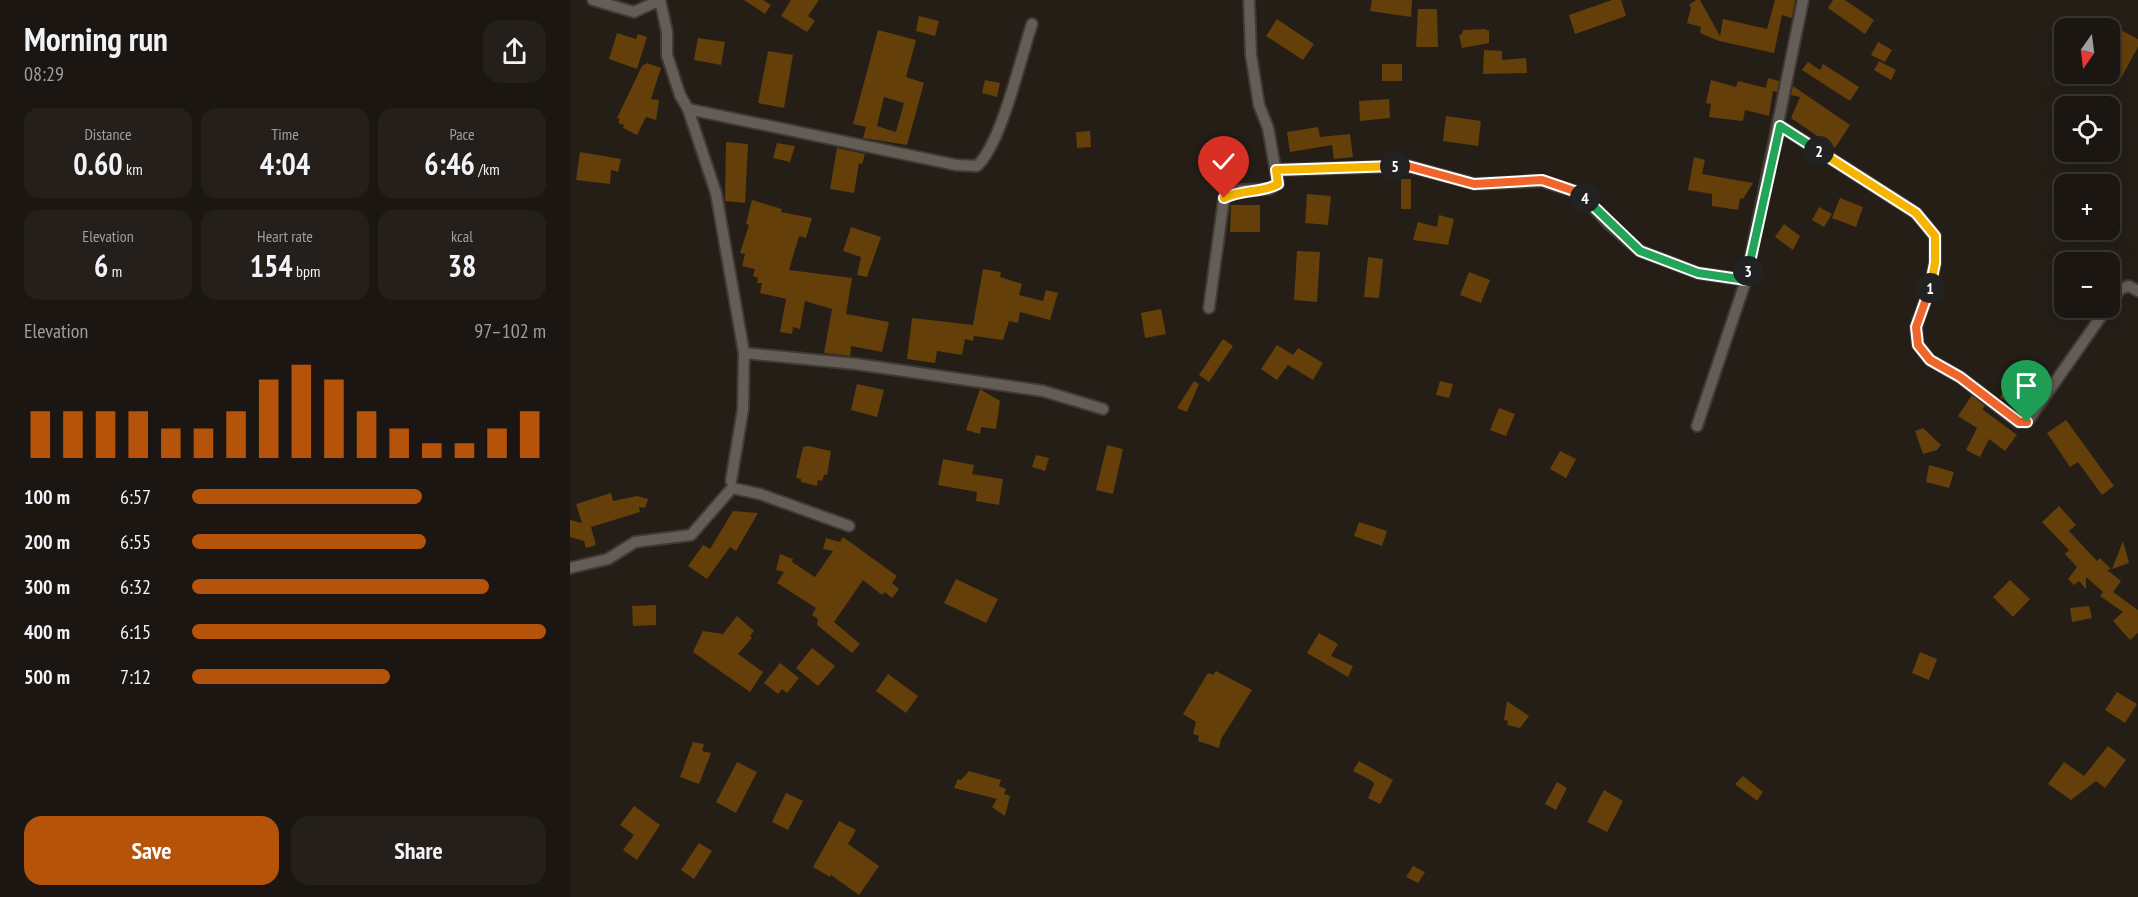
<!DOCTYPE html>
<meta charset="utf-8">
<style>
body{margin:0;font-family:"PT Sans Narrow",sans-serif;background:#241f1a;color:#f1f3f6;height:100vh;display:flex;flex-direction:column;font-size:22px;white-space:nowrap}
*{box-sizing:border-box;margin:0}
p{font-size:20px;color:#a09f9f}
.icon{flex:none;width:33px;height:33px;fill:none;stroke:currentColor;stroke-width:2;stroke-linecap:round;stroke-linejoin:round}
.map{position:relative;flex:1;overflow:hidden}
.side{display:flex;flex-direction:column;background:#1b1611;width:570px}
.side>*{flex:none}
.needle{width:39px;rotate:194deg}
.fabs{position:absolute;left:1484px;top:18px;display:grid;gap:12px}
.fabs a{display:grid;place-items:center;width:66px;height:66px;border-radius:12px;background:#1b1611;box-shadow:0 6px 24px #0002,0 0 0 2px #393531;font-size:30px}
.pin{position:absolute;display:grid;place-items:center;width:51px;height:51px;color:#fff;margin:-62px -26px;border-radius:50% 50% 50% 0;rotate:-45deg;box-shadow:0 0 6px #0007}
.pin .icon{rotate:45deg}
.km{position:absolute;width:30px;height:30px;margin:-15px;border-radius:50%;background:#222;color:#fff;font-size:16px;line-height:30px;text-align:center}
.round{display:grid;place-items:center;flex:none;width:63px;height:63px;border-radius:18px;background:#241f1a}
.summary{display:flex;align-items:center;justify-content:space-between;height:102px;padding:0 24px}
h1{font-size:33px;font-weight:700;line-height:45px}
.metrics{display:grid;grid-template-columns:repeat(3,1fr);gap:9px;height:102px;padding:6px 24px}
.metrics div{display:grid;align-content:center;border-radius:15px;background:#241f1a;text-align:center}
.metrics b{font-size:30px;font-weight:700}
.metrics small{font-size:16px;font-weight:400}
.metrics p{font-size:16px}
.chart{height:168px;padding:12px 24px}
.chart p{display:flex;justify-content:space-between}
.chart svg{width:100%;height:108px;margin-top:6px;stroke:#b45309;stroke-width:6}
.button{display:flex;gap:12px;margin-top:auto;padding:12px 24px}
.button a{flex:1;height:69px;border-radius:18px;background:#b45309;color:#fff;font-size:24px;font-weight:700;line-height:69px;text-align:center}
.button a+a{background:#241f1a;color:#f1f3f6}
ul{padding:0 24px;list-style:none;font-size:20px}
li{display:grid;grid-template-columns:96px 72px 1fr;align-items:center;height:45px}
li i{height:15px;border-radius:8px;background:#b45309}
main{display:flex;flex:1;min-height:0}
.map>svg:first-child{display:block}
.building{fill:#643f0a;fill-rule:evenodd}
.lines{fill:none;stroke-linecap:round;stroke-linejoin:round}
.street-casing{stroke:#3f3a36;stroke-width:14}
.street{stroke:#645d55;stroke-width:10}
.split-1-casing{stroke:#fff;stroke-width:12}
.split-2-casing{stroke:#fff;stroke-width:12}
.split-3-casing{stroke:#fff;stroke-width:12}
.split-4-casing{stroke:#fff;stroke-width:12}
.split-5-casing{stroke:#fff;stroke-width:12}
.split-6-casing{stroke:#fff;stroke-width:12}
.split-1{stroke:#f0652b;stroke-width:8}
.split-2{stroke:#f5b400;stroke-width:8}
.split-3{stroke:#22a559;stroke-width:8}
.split-4{stroke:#22a559;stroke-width:8}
.split-5{stroke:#f0652b;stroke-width:8}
.split-6{stroke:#f5b400;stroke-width:8}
</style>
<main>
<section class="side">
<div class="summary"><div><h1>Morning run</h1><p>08:29</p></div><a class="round"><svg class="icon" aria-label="share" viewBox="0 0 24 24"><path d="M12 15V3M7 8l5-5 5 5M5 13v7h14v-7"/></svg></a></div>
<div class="metrics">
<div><p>Distance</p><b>0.60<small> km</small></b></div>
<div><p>Time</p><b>4:04</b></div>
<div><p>Pace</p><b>6:46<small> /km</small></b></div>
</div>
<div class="metrics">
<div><p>Elevation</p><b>6<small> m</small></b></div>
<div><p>Heart rate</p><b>154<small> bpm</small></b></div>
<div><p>kcal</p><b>38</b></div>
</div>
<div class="chart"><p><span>Elevation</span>97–102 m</p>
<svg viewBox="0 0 160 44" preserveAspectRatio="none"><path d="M5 44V25M15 44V25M25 44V25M35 44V25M45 44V32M55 44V32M65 44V25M75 44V12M85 44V6M95 44V12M105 44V25M115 44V32M125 44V38M135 44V38M145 44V32M155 44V25"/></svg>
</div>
<ul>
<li><b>100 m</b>6:57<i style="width:65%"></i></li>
<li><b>200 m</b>6:55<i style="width:66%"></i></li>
<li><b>300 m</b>6:32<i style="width:84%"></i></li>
<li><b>400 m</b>6:15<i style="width:100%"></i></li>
<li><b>500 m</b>7:12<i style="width:56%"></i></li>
</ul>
<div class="button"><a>Save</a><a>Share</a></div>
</section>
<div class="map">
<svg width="1568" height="897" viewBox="0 0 1568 897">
<rect width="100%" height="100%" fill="#241e17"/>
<g class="building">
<path d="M 174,0 L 193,0 L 201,5 L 195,14 Z"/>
<path d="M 221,0 L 249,0 L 238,16 L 245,21 L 237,32 L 211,16 Z"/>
<path d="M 802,0 L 842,0 L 841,17 L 800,11 Z"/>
<path d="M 1042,0 L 1051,0 L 1056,16 L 1005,34 L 999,15 Z"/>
<path d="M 1126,0 L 1130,0 L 1150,36 L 1153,19 L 1197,29 L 1205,0 L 1225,0 L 1222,18 L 1212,15 L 1204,53 L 1149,41 L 1130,33 L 1131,27 L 1117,23 L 1121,8 L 1119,5 Z"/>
<path d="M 1263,0 L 1275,0 L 1304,20 L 1295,34 L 1258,8 Z"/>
<path d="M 848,9 L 867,9 L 868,47 L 846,47 Z"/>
<path d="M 349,16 L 369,21 L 365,36 L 346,31 Z"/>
<path d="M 707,19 L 744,44 L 733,60 L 696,36 Z"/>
<path d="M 1547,28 L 1568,39 L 1568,47 L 1551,78 L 1539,71 L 1539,43 Z"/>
<path d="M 915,29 L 919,31 L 919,43 L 892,48 L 889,35 L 892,34 L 893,30 Z"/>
<path d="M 308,30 L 346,40 L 336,77 L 354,83 L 337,145 L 293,138 L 296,127 L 283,124 ZM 314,97 L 334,103 L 326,132 L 307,126 Z"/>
<path d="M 47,33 L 66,39 L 68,34 L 77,37 L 67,69 L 39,59 Z"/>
<path d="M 128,38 L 155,42 L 151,65 L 124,60 Z"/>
<path d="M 1308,42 L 1322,50 L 1315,62 L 1301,55 Z"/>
<path d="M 914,50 L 932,51 L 932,60 L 956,58 L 957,73 L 913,74 Z"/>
<path d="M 198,51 L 223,55 L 214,108 L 188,103 Z"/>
<path d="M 1309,61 L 1326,70 L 1321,80 L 1304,70 Z"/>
<path d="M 1238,62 L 1250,70 L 1253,64 L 1289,87 L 1280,101 L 1232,70 Z"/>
<path d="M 77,63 L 91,68 L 81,99 L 89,100 L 86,120 L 76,117 L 67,135 L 53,128 L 54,125 L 48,123 L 50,119 L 47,118 L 72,66 Z"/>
<rect x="812" y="64" width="20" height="17"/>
<path d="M 1198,78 L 1209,81 L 1207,92 L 1203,91 L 1199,116 L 1175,110 L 1173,121 L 1139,117 L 1141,104 L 1136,103 L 1141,80 L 1166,87 L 1168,81 L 1196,88 Z"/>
<path d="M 415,80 L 430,83 L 427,97 L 412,93 Z"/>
<path d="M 1223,86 L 1280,125 L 1265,148 L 1221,118 L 1230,97 L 1221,95 Z"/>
<path d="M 819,99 L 820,118 L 790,121 L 789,101 Z"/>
<path d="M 876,116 L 911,121 L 908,146 L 873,141 Z"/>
<path d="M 748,127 L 750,137 L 780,134 L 783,157 L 764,159 L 762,145 L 720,152 L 717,132 Z"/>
<path d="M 520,131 L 521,147 L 507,148 L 506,132 Z"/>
<path d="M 156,142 L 178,144 L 175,203 L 155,201 Z"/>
<path d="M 207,143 L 225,146 L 220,162 L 203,158 Z"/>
<path d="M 267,148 L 295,154 L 292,164 L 289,163 L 284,193 L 260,189 Z"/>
<path d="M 10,152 L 51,159 L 48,172 L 41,170 L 40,184 L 6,180 Z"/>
<path d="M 1124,157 L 1135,160 L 1132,174 L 1183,183 L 1173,199 L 1170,198 L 1168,210 L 1142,206 L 1142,194 L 1118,190 Z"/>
<rect x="831" y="179" width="10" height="30"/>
<path d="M 737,194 L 761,196 L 758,225 L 735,223 Z"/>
<path d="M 1270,198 L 1293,207 L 1286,227 L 1262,218 Z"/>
<path d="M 182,200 L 212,209 L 211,212 L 242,218 L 236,238 L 229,236 L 219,270 L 282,278 L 276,314 L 319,322 L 312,352 L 281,346 L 280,356 L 254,353 L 262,309 L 235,301 L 230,329 L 223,327 L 222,334 L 210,332 L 216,299 L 190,293 L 192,283 L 187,283 L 188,278 L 183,276 L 185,269 L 172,266 L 175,254 L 170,253 L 179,225 L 176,224 Z"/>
<path d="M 661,205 L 690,205 L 690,232 L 660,232 Z"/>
<path d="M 1249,207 L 1262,214 L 1254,227 L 1242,220 Z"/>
<path d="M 869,215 L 884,219 L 878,245 L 843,240 L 848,222 L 867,227 Z"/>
<path d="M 1214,224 L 1230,236 L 1223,250 L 1205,237 Z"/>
<path d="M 281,227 L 311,237 L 297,277 L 287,275 L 291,257 L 273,251 Z"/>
<path d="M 727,251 L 750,252 L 747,302 L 724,300 Z"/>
<path d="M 798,257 L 813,259 L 809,298 L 794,297 Z"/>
<path d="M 413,269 L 431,272 L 430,277 L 452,284 L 449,295 L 473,301 L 476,290 L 488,293 L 480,320 L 450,312 L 448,323 L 439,321 L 433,340 L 404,336 L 403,341 L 395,339 L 392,355 L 367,351 L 365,363 L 337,359 L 342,318 L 403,325 Z"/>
<path d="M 899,272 L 920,280 L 911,303 L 890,295 Z"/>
<path d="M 591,309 L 596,334 L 575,338 L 571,313 Z"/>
<path d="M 653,339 L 663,346 L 639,382 L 629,375 Z"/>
<path d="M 707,345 L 723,355 L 728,348 L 753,363 L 743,380 L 718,365 L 707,380 L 691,369 Z"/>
<path d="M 624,381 L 629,384 L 617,412 L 607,408 Z"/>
<path d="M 870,381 L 883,384 L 879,398 L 866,395 Z"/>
<path d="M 1440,382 L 1461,396 L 1450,411 L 1430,397 Z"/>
<path d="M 287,384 L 314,390 L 307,417 L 281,410 Z"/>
<path d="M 410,389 L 430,401 L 426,429 L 411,427 L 410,434 L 396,430 Z"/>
<path d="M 1402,395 L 1415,406 L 1412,409 L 1447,435 L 1435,451 L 1419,439 L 1410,457 L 1396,450 L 1407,428 L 1388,416 Z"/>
<path d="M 929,408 L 945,414 L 936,436 L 920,430 Z"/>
<path d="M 1496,420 L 1544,486 L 1532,495 L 1508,462 L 1500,467 L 1477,433 Z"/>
<path d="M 1353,428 L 1371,445 L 1367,450 L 1353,454 L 1345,431 Z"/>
<path d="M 537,445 L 553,449 L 543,494 L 526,490 Z"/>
<path d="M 238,446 L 261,451 L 257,475 L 254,475 L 252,481 L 248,480 L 247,486 L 231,482 L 231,479 L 226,478 L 233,447 Z"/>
<path d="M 990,451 L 1006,459 L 996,478 L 980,469 Z"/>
<path d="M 466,455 L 479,458 L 475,471 L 462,467 Z"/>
<path d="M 373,459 L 404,465 L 402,474 L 433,479 L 429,505 L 406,501 L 407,492 L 368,485 Z"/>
<path d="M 1359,465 L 1384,472 L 1379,488 L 1356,482 Z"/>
<path d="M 41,493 L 43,501 L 67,496 L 78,499 L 75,508 L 69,507 L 70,512 L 21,527 L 26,545 L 16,548 L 14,541 L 0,537 L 0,520 L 12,523 L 6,504 Z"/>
<path d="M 1489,506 L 1506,525 L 1499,531 L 1527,561 L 1530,558 L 1541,569 L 1537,570 L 1551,581 L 1543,592 L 1568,610 L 1568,633 L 1560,640 L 1543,621 L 1553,612 L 1530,596 L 1533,592 L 1516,577 L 1516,589 L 1509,581 L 1504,585 L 1498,579 L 1507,567 L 1495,554 L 1499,550 L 1472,522 Z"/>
<path d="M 163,511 L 188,513 L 166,551 L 160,547 L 137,579 L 118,566 L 133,545 L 140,549 Z"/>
<path d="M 789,522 L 817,531 L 812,546 L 784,536 Z"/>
<path d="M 273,537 L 327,576 L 322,583 L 329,589 L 322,598 L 315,592 L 312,595 L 293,580 L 264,622 L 290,644 L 282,653 L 247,625 L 248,619 L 242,615 L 246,608 L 207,583 L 214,572 L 206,570 L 210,554 L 223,559 L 222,562 L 245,577 L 263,551 L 253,549 L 256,538 L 270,542 Z"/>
<path d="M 1553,541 L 1559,563 L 1542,569 Z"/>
<path d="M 386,579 L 428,599 L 416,623 L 374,603 Z"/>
<path d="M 1440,580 L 1460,599 L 1443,617 L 1423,597 Z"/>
<path d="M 86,605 L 86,625 L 63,626 L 62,606 Z"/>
<path d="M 1519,606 L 1522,618 L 1502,622 L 1500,608 Z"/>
<path d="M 167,616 L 184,631 L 180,636 L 182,638 L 168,654 L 193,672 L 180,692 L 123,652 L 133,631 L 153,634 Z"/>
<path d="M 749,633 L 768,644 L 761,656 L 783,666 L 778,677 L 737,653 Z"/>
<path d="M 242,648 L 265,666 L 248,686 L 226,668 Z"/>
<path d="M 1350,652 L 1367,659 L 1359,680 L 1342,673 Z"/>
<path d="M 210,663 L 229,678 L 217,693 L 212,689 L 208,694 L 194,683 Z"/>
<path d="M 646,671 L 682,690 L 651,739 L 649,748 L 628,741 L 629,736 L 623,734 L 626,722 L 613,714 L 638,673 L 643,675 Z"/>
<path d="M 318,674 L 348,696 L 336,713 L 306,691 Z"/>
<path d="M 1547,692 L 1567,704 L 1555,723 L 1535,710 Z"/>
<path d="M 937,701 L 959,716 L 950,728 L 937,725 L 938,721 L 934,720 Z"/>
<path d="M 123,742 L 134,744 L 132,751 L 141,753 L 129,784 L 110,777 Z"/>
<path d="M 1538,746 L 1556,760 L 1535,788 L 1526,781 L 1501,800 L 1478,784 L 1494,762 L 1514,776 Z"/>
<path d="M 789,761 L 823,780 L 810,804 L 798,798 L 804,784 L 802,781 L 783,771 Z"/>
<path d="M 167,762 L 187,772 L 166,813 L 146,802 Z"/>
<path d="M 399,771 L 431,780 L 429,786 L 436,789 L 434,794 L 440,796 L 435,816 L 422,807 L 427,799 L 384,788 L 388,779 L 391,780 Z"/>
<path d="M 1173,776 L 1193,792 L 1187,801 L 1165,784 Z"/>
<path d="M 987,782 L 997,788 L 986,810 L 975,804 Z"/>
<path d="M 1034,790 L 1053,801 L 1037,832 L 1017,822 Z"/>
<path d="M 216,793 L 233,801 L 218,830 L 202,822 Z"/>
<path d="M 64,806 L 90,825 L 67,860 L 53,850 L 64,835 L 50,825 Z"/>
<path d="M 269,821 L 286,830 L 278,844 L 309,866 L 289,895 L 261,875 L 260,877 L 243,867 Z"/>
<path d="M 129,843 L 142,851 L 124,879 L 111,870 Z"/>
<path d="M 843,866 L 855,872 L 848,883 L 836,877 Z"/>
</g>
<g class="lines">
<defs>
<g id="street">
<path d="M 23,0 L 64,12 L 90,0 L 97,32 L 97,55 L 110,95 L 118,109 L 146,193 L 174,353 L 286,364 L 473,391 L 533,409"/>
<path d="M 118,109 L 386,165 L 407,166 C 432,142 450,60 462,24"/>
<path d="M 1210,126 L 1346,213 L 1365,236 L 1365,263 L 1360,287 L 1346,327 L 1348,345 L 1360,360 L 1390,377 L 1448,422 L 1457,422 L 1537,308"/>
<path d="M 707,170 L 838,166 L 905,184 L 972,181 L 1010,193 L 1038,223 L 1070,251 L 1128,273 L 1176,280"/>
<path d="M 1539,305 L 1550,289 L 1559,286 L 1568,291"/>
<path d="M 639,308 L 654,198 L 671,190 L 699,189 L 708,184 L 698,128 L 689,105 L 681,55 L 679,0"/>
<path d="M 1127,426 L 1176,280 L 1233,0"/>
<path d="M 161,481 L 173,409 L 174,353"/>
<path d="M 0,568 L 38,559 L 65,542 L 121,535 L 162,488 L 190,494 L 279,526"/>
</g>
</defs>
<use href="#street" class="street-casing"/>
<use href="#street" class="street"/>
</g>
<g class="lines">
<defs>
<path id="split-1" d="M 1360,288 L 1346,327 L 1348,345 L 1360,360 L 1390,377 L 1449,422 L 1457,422"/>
<path id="split-2" d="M 1249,151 L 1346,213 L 1365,236 L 1365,263 L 1360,288"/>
<path id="split-3" d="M 1178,271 L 1210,126 L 1249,151"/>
<path id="split-4" d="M 1015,198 L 1070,251 L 1128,273 L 1176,280 L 1178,271"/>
<path id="split-5" d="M 825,166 L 838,166 L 904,184 L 972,180 L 1010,193 L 1015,198"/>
<path id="split-6" d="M 654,198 C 674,189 692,193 708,184 L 706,170 L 825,166"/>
</defs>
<use href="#split-1" class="split-1-casing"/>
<use href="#split-2" class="split-2-casing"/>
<use href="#split-3" class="split-3-casing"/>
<use href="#split-4" class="split-4-casing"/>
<use href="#split-5" class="split-5-casing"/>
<use href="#split-6" class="split-6-casing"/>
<use href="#split-1" class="split-1"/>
<use href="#split-2" class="split-2"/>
<use href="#split-3" class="split-3"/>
<use href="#split-4" class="split-4"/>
<use href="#split-5" class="split-5"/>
<use href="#split-6" class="split-6"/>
</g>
</svg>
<div class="fabs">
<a><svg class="needle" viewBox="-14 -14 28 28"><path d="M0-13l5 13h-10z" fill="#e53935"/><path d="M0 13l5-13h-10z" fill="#a09f9f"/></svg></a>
<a><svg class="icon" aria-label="locate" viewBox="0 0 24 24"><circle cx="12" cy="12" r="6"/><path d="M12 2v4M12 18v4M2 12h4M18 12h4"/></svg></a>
<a>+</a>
<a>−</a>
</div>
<div class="pin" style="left:1457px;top:422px;background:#1e9e55"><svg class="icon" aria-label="arrive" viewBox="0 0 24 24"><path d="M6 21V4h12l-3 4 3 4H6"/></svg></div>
<div class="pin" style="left:654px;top:198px;background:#d93025"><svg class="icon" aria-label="check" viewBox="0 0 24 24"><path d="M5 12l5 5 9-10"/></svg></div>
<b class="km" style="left:1360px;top:288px">1</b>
<b class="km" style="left:1249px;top:151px">2</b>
<b class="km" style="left:1178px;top:271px">3</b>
<b class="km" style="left:1015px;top:198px">4</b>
<b class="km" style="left:825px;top:166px">5</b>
</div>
</main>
